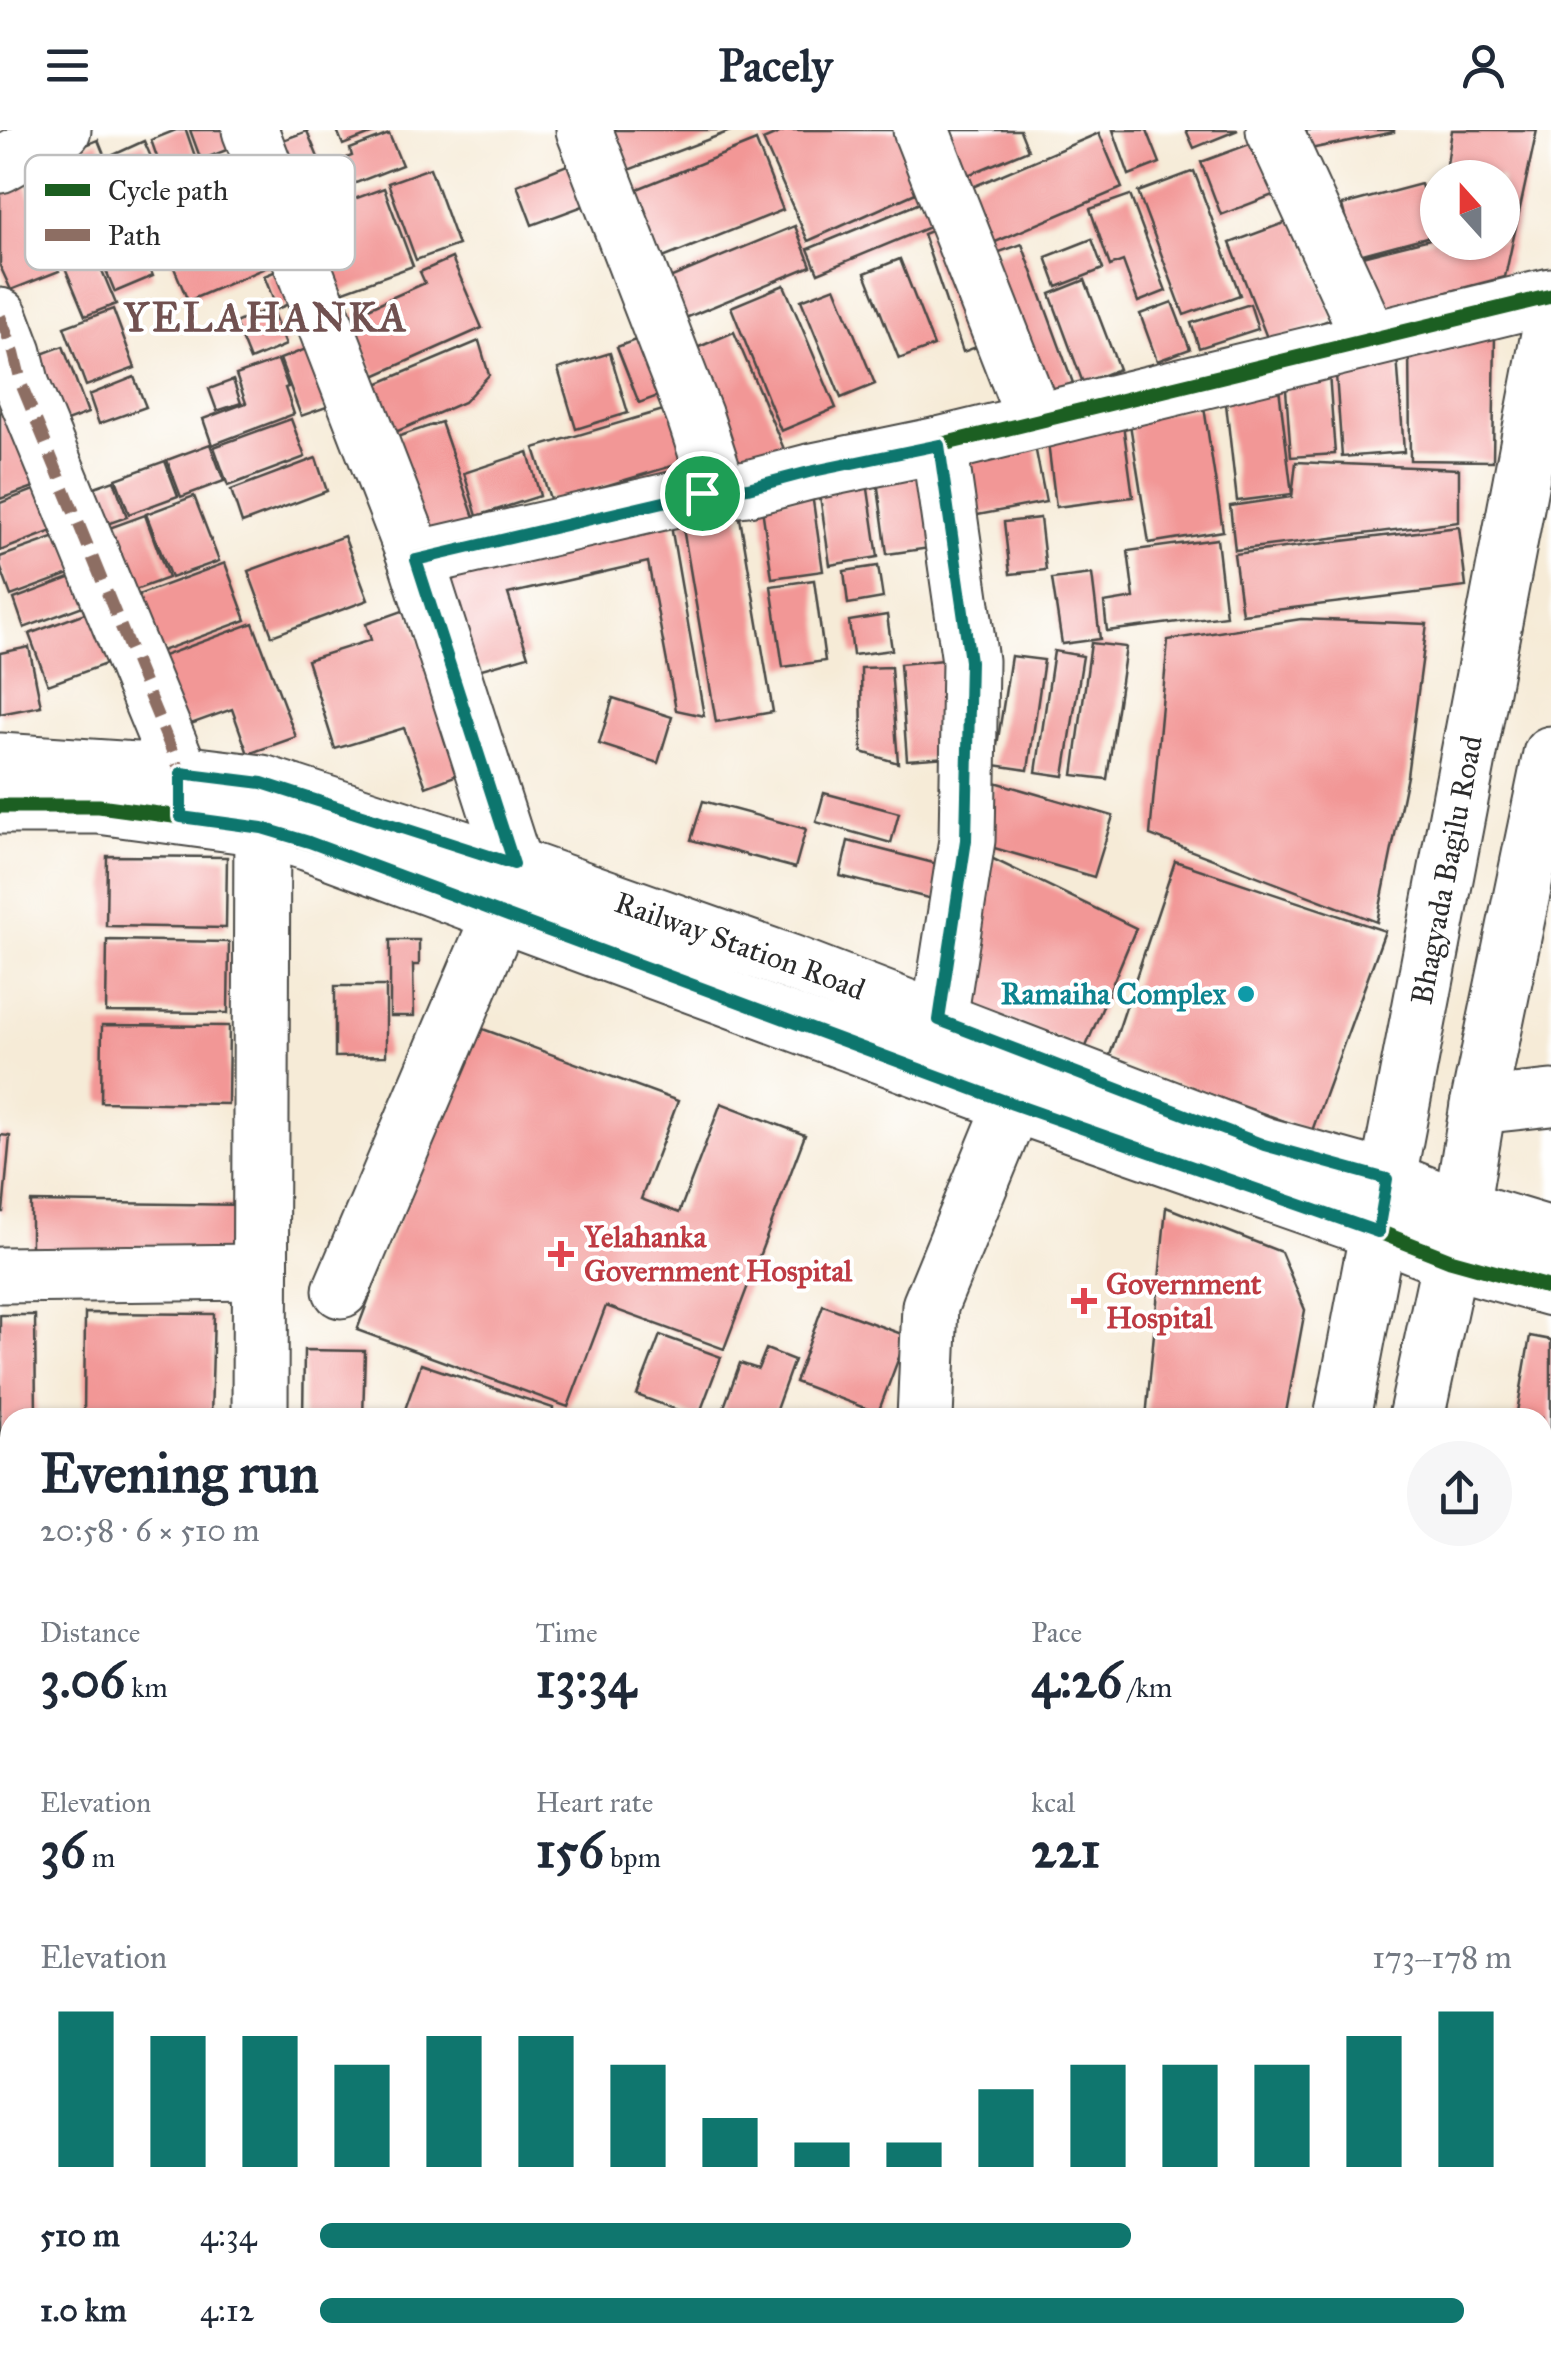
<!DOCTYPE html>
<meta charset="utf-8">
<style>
body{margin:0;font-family:"IM FELL Great Primer",serif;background:#f6f6f7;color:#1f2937;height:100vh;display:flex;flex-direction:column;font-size:38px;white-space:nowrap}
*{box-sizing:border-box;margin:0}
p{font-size:32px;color:#747a83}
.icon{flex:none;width:55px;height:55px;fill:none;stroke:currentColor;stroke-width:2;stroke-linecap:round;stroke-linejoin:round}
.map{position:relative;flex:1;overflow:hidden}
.details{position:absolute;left:0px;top:1278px;width:1552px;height:962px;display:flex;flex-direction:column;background:#fff;border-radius:30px 30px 0 0;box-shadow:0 2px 8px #0004}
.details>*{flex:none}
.needle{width:65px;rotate:339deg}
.tools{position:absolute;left:1420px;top:30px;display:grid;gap:20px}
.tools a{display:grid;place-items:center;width:100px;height:100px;border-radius:50%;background:#fff;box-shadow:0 2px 8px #0004;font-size:50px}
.pin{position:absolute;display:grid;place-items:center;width:85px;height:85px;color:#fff;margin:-42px;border:5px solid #fff;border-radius:50%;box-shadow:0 2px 10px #0007}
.round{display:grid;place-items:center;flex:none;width:105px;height:105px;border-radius:52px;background:#f6f6f7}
.summary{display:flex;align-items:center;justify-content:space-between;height:170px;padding:0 40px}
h1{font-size:55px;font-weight:700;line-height:75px}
.stats{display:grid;grid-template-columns:repeat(3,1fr);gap:15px;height:170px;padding:10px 40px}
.stats div{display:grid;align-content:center}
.stats b{font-size:50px;font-weight:700}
.stats small{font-size:28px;font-weight:400}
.stats p{font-size:28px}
.chart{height:280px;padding:20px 40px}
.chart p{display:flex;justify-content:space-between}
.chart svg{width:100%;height:180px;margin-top:10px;stroke:#0f766e;stroke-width:6}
ul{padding:0 40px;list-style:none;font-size:32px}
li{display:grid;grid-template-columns:160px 120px 1fr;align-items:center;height:75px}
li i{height:25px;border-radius:12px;background:#0f766e}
header{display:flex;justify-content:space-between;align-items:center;height:130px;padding:0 40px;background:#fff;font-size:45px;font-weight:700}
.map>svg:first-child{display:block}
.building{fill:#f29796}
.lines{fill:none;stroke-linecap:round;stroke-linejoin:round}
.minor-casing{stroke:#494845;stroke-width:59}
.major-casing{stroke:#494845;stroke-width:59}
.minor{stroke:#fff;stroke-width:55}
.major{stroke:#fff;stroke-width:55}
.quiet{stroke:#8d6e63;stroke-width:12;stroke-dasharray:25 12;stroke-linecap:butt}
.cycleway-casing{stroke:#fff;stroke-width:21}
.cycleway{stroke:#1b5e20;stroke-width:15}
.route-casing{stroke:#fff;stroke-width:20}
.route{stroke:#0f766e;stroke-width:12}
.culture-dot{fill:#0f9aa8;stroke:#fff;stroke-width:4}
.health-dot{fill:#e0444e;stroke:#fff;stroke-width:4}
.labels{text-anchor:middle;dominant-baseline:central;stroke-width:8;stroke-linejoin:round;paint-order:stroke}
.street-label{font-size:30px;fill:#2b2b2b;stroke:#fff}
.culture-label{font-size:30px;font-weight:bold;fill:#0d838f;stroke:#fff;text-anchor:end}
.health-label{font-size:30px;font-weight:bold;fill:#be3a42;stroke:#fff;text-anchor:start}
.district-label{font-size:40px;font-weight:bold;letter-spacing:2.5px;fill:#715150;stroke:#fff}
.key{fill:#fff;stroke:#bfbfbf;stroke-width:2.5}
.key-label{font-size:28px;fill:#2b2b2b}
</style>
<header><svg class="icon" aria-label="menu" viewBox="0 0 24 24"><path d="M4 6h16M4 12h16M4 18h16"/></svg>Pacely<svg class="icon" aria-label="person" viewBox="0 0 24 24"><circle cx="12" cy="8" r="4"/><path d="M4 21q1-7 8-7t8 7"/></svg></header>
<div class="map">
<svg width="1551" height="2239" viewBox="0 0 1551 2239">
<rect width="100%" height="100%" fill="#fff"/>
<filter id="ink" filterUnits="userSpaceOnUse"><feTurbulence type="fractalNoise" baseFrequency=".01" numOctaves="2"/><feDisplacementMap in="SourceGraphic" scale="20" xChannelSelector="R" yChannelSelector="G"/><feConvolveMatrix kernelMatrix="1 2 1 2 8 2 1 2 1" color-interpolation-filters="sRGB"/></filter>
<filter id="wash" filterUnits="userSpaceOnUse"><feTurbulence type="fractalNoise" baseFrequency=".0048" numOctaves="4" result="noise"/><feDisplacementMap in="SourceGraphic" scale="40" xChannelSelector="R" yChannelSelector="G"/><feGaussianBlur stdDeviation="2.25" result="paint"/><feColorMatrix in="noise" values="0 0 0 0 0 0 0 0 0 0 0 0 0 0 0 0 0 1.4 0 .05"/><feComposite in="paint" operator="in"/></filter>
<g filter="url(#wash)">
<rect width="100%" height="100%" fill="#f6ebd7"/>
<g id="blocks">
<g class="building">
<path d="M 176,0 L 186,0 L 198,35 L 164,47 L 151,10 Z"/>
<path d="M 190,0 L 228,0 L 234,17 L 201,30 Z"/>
<path d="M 337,0 L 381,0 L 343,15 Z"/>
<path d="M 602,0 L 733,0 L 618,44 Z"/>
<path d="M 786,0 L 914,0 L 938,53 L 808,111 L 763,10 Z"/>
<path d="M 952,0 L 1020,0 L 1028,20 L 963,47 L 946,3 Z"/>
<path d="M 1113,0 L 1147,0 L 1160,33 L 1129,45 Z"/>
<path d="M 1186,0 L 1238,0 L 1194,18 Z"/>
<path d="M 1306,0 L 1394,0 L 1394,2 L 1310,19 Z"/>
<path d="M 1452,0 L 1537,0 L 1505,147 L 1374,181 L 1362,126 L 1438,107 L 1438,112 L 1502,112 L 1502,48 L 1445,48 Z"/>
<path d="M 307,1 L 322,37 L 352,26 L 350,19 L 389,4 L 402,35 L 289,79 L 264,17 Z"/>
<path d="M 1099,3 L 1122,58 L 979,119 L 956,64 Z"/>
<path d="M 98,10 L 153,146 L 115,162 L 59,26 Z"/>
<path d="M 144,11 L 169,68 L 132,83 L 109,27 Z"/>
<path d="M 756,11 L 783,80 L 643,136 L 615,68 Z"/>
<path d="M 1258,11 L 1278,63 L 1221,85 L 1201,32 Z"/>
<path d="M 577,31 L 594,72 L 532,95 L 517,55 Z"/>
<path d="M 430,38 L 458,115 L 416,130 L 388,53 Z"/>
<path d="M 1194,41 L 1240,165 L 1184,185 L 1138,62 Z"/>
<path d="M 61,42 L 116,174 L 85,186 L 31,55 Z"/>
<path d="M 24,49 L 59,141 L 11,160 L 0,136 L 0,59 Z"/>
<path d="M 1421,54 L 1434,105 L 1355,126 L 1342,75 Z"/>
<path d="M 384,58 L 413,136 L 325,168 L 297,90 Z"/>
<path d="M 1130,65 L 1166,161 L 1138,172 L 1123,131 L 1110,136 L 1090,79 Z"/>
<path d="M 937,66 L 946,90 L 818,143 L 808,119 Z"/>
<path d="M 1295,89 L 1334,188 L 1269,213 L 1230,113 Z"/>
<path d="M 272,90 L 288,128 L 188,171 L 172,133 Z"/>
<path d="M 949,94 L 990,212 L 963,222 L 923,104 Z"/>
<path d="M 795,96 L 811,136 L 671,194 L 655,154 Z"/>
<path d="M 1092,109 L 1103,139 L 1057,157 L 1046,127 Z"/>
<path d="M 1022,114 L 1073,253 L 1036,267 L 985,127 Z"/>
<path d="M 452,128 L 482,198 L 374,246 L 348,187 L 425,153 L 420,142 Z"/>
<path d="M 900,129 L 934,216 L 899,229 L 865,143 Z"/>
<path d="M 296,133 L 309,165 L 277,179 L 264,146 Z"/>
<path d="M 1085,150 L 1119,239 L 1083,253 L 1050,164 Z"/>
<path d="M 784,155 L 836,278 L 781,301 L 731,177 Z"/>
<path d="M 835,157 L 875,254 L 841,268 L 801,170 Z"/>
<path d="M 1172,172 L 1190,219 L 1157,231 L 1140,184 Z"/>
<path d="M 1250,174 L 1258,199 L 1199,218 L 1191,193 Z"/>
<path d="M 271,178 L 286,215 L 250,230 L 235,193 Z"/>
<path d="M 113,179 L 135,238 L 86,256 L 64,197 Z"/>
<path d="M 656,202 L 677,259 L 639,273 L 617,217 Z"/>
<path d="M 734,202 L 784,319 L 728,342 L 678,226 Z"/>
<path d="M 1495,203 L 1493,331 L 1410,330 L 1409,211 Z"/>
<path d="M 479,211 L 489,245 L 464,272 L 391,304 L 372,256 Z"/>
<path d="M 319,214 L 341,272 L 301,286 L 280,229 Z"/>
<path d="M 63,216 L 88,283 L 45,299 L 20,232 Z"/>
<path d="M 610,223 L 628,283 L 576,299 L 558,239 Z"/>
<path d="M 1397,225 L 1404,322 L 1342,327 L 1335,231 Z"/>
<path d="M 278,230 L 288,257 L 285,258 L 294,284 L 212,315 L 203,289 L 246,273 L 236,245 Z"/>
<path d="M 1329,243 L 1335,324 L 1291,327 L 1285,246 Z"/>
<path d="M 0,245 L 45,353 L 0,369 Z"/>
<path d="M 134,247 L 146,277 L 99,294 L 89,265 Z"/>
<path d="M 233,250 L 241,273 L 217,281 L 209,259 Z"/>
<path d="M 1279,258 L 1292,364 L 1237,371 L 1225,265 Z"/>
<path d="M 680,275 L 696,329 L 551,372 L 534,318 Z"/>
<path d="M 1204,277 L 1223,401 L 1149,413 L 1129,288 Z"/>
<path d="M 291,289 L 305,327 L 228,356 L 214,317 Z"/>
<path d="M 441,292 L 477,396 L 428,413 L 391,309 Z"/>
<path d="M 1123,294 L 1133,367 L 1056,377 L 1047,305 Z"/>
<path d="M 1034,311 L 1046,372 L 967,387 L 955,326 Z"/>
<path d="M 210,314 L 224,351 L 181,367 L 167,330 Z"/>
<path d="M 528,322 L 540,366 L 477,386 L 464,343 Z"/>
<path d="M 316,328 L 327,361 L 242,393 L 231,360 Z"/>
<path d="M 165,331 L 178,366 L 129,384 L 116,349 Z"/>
<path d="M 1296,332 L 1459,339 L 1459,392 L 1235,420 L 1230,376 L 1292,367 Z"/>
<path d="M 933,336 L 944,416 L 887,424 L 876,343 Z"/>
<path d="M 114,350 L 127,387 L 93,399 L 80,362 Z"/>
<path d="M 867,352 L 878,427 L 830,435 L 819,359 Z"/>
<path d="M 52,353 L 68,395 L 0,421 L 0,373 Z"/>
<path d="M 812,364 L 823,441 L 772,448 L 761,371 Z"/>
<path d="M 194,366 L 219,431 L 171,448 L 146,384 Z"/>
<path d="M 739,382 L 773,582 L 716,592 L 682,392 Z"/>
<path d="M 145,385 L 168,448 L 124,464 L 101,401 Z"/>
<path d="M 1040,388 L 1046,440 L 1010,444 L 1004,392 Z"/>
<path d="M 670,390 L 704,586 L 676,580 L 648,432 L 508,464 L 528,526 L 478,540 L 438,445 Z"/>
<path d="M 1459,397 L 1466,457 L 1242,484 L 1234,424 Z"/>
<path d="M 64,404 L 78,441 L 11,466 L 0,436 L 0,427 Z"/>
<path d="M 344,406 L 368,470 L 272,506 L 248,441 Z"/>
<path d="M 1217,409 L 1226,486 L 1107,501 L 1104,473 L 1134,468 L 1128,421 Z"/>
<path d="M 225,433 L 246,490 L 151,525 L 130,468 Z"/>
<path d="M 878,436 L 883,468 L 848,474 L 844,441 Z"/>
<path d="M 88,441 L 99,470 L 24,498 L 14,469 Z"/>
<path d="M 1092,444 L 1100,509 L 1062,514 L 1052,449 Z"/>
<path d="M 814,450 L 825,531 L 783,537 L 771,456 Z"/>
<path d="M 106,475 L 125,527 L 48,555 L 29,504 Z"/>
<path d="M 408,479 L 468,641 L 426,657 L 404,598 L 335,619 L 307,530 L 371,510 L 366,494 Z"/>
<path d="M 887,485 L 892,520 L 853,525 L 849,491 Z"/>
<path d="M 1301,489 L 1427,494 L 1407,646 L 1377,792 L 1150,705 L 1168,510 Z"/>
<path d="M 253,493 L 296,607 L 248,624 L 232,579 L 180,598 L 155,529 Z"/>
<path d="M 1091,513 L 1126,517 L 1107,649 L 1073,645 Z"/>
<path d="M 29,517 L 41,576 L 0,584 L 0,523 Z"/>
<path d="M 1054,521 L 1083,526 L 1064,646 L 1036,642 Z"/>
<path d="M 1011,526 L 1044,530 L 1028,640 L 994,635 Z"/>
<path d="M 954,529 L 961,626 L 907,630 L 900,534 Z"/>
<path d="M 891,537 L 898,633 L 862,622 L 861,538 Z"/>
<path d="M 613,568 L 672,587 L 658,633 L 599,614 Z"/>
<path d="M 995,652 L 1113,686 L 1094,747 L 977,713 Z"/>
<path d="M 824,663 L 899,683 L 891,713 L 816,692 Z"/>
<path d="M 703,671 L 806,699 L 795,738 L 691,710 Z"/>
<path d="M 848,711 L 945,736 L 936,770 L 840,746 Z"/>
<path d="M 107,726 L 227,727 L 226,798 L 106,796 Z"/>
<path d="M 987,726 L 1136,798 L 1085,919 L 953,870 Z"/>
<path d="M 1175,731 L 1385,801 L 1312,1001 L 1109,928 Z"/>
<path d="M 107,810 L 229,812 L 228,883 L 106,882 Z"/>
<path d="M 390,810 L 419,810 L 419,835 L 413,835 L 414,886 L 390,886 Z"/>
<path d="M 335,856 L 386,856 L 386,926 L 335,927 Z"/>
<path d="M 102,895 L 229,896 L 228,974 L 101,972 Z"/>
<path d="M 472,895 L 678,971 L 641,1069 L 679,1083 L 721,973 L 805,1005 L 724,1219 L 606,1176 L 568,1277 L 357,1200 Z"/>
<path d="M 0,1005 L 10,1006 L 3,1082 L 0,1082 Z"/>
<path d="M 31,1072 L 248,1075 L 247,1134 L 31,1132 Z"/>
<path d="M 1166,1077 L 1281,1122 L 1305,1180 L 1285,1288 L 1146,1288 Z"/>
<path d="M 823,1175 L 907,1206 L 878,1283 L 795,1252 Z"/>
<path d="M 85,1183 L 214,1184 L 211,1288 L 84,1288 Z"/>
<path d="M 0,1185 L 35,1185 L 36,1288 L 10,1288 L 10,1307 L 0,1307 Z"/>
<path d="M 660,1205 L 721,1227 L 698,1288 L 637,1265 Z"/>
<path d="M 1530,1206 L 1551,1210 L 1551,1590 L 1542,1592 L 1542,1288 L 1516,1288 Z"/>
<path d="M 766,1219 L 794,1230 L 773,1288 L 720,1288 L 740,1233 L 758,1239 Z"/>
<path d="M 304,1220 L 365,1221 L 363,1288 L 303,1288 Z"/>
<path d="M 421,1234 L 553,1278 L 552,1288 L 402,1288 Z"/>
<rect x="0" y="1320" width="10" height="40"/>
<rect x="0" y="1371" width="10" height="100"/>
<path d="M 0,1686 L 10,1687 L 10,1827 L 0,1827 Z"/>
<rect x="0" y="1887" width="10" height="129"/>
<path d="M 4,2068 L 10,2068 L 10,2173 L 7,2173 Z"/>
<path d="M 471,2230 L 513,2230 L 513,2239 L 470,2239 Z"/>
<path d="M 536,2230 L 626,2230 L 627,2239 L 536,2239 Z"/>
<path d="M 905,2230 L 1051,2230 L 1048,2239 L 905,2239 Z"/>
</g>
</g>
</g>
<g filter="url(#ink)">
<use href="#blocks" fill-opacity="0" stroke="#494845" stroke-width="2.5"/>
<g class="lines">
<defs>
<g id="minor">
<path d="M 250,0 L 416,429 L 514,735 L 501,783 L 341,1160"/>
<path d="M 584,0 L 695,287 L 712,339 L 702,363"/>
<path d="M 921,0 L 1035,291"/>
<path d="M 1274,0 L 1370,209"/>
<path d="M 0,35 L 63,0"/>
<path d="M 0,186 L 14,223 L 22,256 L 181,643 L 181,673"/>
<path d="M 939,315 L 970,531 L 967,710 L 939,890"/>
<path d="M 416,429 L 702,363 L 748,358 L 809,342 L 939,315 L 1551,166"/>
<path id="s1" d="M 0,631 L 181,643 L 262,653 L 514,735 L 791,833 L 1264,1015 L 1387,1049 L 1461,1078 L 1551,1105"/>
<path d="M 0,676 L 99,676 L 262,698 L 309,713 L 1013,974 L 1377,1101 L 1450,1130 L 1551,1158"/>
<path d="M 1478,976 L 1551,968"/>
<path d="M 0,1145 L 259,1142"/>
<path d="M 260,1288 L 262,666"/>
<path d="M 925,1288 L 930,1176 L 1013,974"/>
<path d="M 0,1485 L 10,1485"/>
<path d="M 1548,1611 L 1551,1636"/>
<path d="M 0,1842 L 10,1842"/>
<path d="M 1542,2012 L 1551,2011"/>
<path d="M 0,2201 L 10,2202"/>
<path d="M 265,2230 L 265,2239"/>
</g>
<g id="major">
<path id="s2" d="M 1342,1288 L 1551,194"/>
<path d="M 1416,1288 L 1461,1078 L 1478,976 L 1551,624"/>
<path d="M 1111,2239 L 1113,2230"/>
<path d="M 1212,2239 L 1214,2230"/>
</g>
</defs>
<use href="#minor" class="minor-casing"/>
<use href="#major" class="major-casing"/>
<use href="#minor" class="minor"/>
<use href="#major" class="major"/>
<g class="quiet">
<path d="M 0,186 L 14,223 L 22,256 L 181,643 L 181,687"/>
<path d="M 939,315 L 970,531 L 967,710 L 939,890"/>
</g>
<defs>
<g id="cycleway">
<path d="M 416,429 L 702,363 L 748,358 L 809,342 L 939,315 L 1551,166"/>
<path d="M 0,676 L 99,676 L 262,698 L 309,713 L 1013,974 L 1377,1101 L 1450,1130 L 1551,1158"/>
</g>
</defs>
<use href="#cycleway" class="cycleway-casing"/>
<use href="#cycleway" class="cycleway"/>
</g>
</g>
<g class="lines" filter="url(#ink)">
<defs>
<path id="route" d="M 939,315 L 970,531 L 966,710 L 939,890 L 1264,1015 L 1387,1049 L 1378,1102 L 1013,974 L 309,712 L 262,698 L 181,687 L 181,643 L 262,653 L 514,734 L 416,430 L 702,363 L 748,358 L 809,342 Z"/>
</defs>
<use href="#route" class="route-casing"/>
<use href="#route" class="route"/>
</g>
<circle class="culture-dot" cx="1246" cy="864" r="10"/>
<g class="health-dot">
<path d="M556 1109h10v10h10v10h-10v10h-10v-10h-10v-10h10z"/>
<path d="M1079 1156h10v10h10v10h-10v10h-10v-10h-10v-10h10z"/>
</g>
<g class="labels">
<g class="street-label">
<text stroke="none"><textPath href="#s2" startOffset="558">Bhagyada Bagilu Road</textPath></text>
<text stroke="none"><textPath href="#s1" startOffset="768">Railway Station Road</textPath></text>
</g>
<g class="culture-label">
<text x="1226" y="864">Ramaiha Complex</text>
</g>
<g class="health-label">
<text x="584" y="1107">Yelahanka<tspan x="584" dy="34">Government Hospital</tspan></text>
<text x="1106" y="1154">Government<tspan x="1106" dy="34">Hospital</tspan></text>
</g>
<g class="district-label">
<text x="266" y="187">YELAHANKA</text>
</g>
</g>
<rect x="25" y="25" width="330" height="115" rx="15" class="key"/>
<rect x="45" y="54" width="45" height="12" fill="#1b5e20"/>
<rect x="45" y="99" width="45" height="12" fill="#8d6e63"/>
<g class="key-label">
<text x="108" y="70">Cycle path</text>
<text x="108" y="115">Path</text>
</g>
</svg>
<div class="tools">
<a><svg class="needle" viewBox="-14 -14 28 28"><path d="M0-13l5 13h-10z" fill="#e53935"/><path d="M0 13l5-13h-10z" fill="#747a83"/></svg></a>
</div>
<div class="pin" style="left:702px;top:363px;background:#1e9e55"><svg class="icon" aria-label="arrive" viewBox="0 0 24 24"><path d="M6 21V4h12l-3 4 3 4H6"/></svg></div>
<section class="details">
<div class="summary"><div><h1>Evening run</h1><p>20:58 · 6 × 510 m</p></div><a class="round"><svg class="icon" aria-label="share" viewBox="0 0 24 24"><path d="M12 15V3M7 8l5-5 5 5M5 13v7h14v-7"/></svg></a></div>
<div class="stats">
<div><p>Distance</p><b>3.06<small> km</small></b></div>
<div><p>Time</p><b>13:34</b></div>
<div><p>Pace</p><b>4:26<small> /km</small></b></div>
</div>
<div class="stats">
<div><p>Elevation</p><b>36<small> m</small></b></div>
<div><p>Heart rate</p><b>156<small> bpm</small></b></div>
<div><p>kcal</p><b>221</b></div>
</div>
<div class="chart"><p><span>Elevation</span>173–178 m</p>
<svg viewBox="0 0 160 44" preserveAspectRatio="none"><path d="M5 44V6M15 44V12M25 44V12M35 44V19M45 44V12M55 44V12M65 44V19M75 44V32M85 44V38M95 44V38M105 44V25M115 44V19M125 44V19M135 44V19M145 44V12M155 44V6"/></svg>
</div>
<ul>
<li><b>510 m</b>4:34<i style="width:68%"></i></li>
<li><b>1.0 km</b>4:12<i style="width:96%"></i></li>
</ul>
</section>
</div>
